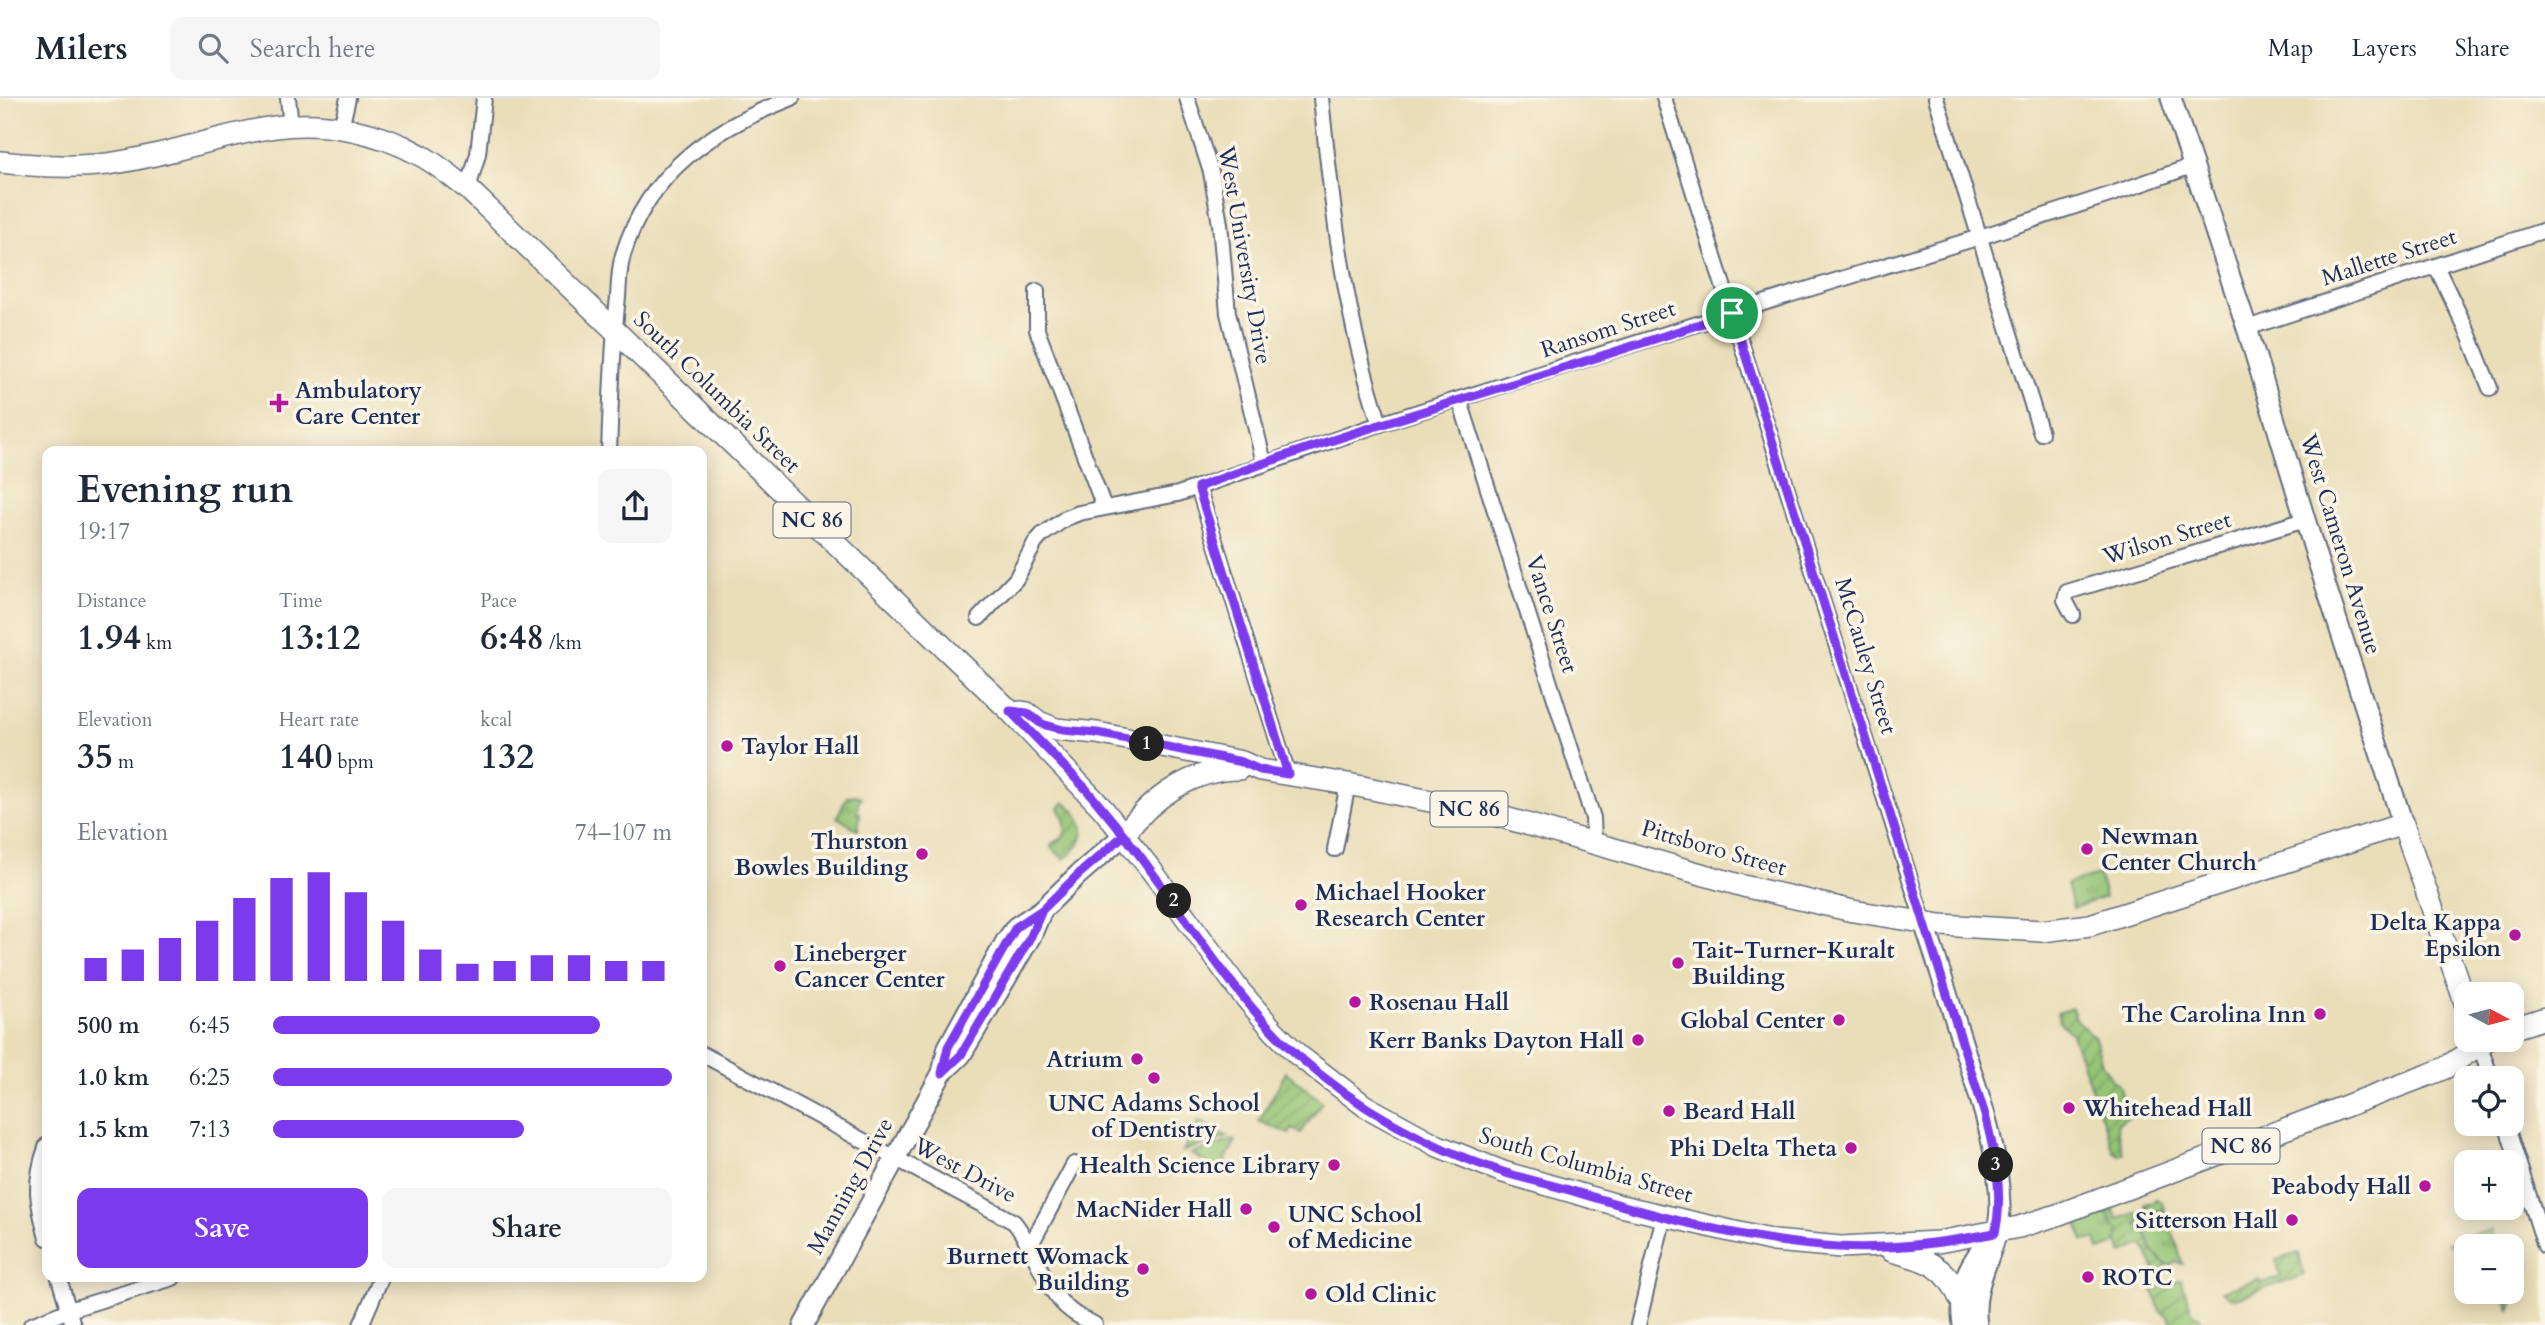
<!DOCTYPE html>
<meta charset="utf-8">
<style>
body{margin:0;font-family:Cardo,serif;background:#f6f6f7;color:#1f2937;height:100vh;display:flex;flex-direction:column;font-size:26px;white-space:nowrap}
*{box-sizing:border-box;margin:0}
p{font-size:23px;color:#747a83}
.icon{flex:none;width:38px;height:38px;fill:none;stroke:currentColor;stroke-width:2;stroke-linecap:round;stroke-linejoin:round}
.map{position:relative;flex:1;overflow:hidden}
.sheet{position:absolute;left:42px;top:348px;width:665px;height:836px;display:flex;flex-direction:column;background:#fff;border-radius:14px;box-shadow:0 4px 18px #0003}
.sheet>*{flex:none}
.needle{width:46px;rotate:97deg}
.buttons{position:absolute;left:2454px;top:884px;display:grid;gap:14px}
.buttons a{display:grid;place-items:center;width:70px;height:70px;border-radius:14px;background:#fff;box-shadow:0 4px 18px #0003;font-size:35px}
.pin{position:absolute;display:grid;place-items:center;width:60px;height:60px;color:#fff;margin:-30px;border:4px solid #fff;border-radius:50%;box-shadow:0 2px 7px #0007}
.km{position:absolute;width:35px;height:35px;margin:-18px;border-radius:50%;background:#222;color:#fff;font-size:19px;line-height:35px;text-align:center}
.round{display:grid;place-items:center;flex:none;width:74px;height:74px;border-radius:14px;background:#f6f6f7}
.overview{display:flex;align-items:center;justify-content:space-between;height:119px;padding:0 35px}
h1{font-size:38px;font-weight:700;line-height:52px}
.figures{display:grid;grid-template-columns:repeat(3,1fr);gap:10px;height:119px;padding:7px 35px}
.figures div{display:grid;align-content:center}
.figures b{font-size:35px;font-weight:700}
.figures small{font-size:19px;font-weight:400}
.figures p{font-size:19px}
.chart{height:196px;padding:14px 35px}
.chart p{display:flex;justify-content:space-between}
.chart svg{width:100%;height:126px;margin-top:7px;stroke:#7c3aed;stroke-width:6}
.button{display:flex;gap:14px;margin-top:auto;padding:14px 35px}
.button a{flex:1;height:80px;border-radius:14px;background:#7c3aed;color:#fff;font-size:28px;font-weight:700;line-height:80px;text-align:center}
.button a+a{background:#f6f6f7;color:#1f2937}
ul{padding:0 35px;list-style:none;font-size:23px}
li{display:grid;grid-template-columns:112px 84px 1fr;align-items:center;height:52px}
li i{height:18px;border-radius:9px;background:#7c3aed}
header{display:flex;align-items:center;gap:42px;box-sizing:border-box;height:98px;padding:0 35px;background:#fff;border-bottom:2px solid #e0e1e3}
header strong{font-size:33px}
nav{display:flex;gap:38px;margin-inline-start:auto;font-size:24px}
.search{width:490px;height:63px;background:#f6f6f7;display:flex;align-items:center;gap:18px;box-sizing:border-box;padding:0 24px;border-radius:14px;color:#747a83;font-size:26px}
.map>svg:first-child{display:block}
.grass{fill:url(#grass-tufts);stroke:#587a6a;stroke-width:2}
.garden{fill:url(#garden-furrows);stroke:#587a6a;stroke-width:2}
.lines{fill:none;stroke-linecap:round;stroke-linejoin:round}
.street-casing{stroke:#636c7e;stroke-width:18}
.secondary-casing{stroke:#636c7e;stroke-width:23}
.primary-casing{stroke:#636c7e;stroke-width:24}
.street{stroke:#fff;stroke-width:14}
.secondary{stroke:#fff;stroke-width:19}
.primary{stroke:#fff;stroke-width:21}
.route-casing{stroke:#fff;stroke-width:14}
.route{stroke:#7c3aed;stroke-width:9}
.poi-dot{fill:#b5179e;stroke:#fcf5e5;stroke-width:2.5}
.labels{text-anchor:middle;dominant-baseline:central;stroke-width:7;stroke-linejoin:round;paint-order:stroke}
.shield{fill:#fcf5e5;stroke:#5e6a86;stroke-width:2}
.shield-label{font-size:21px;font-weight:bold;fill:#1b2f5e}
.street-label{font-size:23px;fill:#1b2f5e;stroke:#fcf5e5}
.poi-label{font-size:23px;font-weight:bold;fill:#1b2f5e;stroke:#fcf5e5;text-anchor:start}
</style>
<header>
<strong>Milers</strong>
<div class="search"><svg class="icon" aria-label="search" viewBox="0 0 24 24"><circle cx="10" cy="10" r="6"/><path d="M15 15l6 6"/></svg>Search here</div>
<nav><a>Map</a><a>Layers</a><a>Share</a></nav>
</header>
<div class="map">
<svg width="2545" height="1227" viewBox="0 0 2545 1227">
<defs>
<pattern id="grass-tufts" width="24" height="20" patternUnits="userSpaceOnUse" patternTransform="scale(1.75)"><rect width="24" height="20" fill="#94c575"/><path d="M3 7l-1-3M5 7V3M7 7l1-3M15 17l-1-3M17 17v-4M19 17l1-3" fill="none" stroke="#78a063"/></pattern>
<pattern id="garden-furrows" width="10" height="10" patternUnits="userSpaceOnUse" patternTransform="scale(1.75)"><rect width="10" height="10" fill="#94c575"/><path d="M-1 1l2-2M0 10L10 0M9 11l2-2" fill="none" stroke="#78a063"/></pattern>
</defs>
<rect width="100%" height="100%" fill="#fcf5e5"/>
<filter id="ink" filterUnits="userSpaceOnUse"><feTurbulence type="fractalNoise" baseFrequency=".0143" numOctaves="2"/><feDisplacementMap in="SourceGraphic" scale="14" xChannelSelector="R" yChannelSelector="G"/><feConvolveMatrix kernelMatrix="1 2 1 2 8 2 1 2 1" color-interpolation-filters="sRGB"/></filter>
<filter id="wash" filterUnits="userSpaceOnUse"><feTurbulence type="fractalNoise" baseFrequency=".00686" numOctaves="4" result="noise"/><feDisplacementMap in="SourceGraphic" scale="28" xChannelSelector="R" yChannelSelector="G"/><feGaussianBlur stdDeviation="1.57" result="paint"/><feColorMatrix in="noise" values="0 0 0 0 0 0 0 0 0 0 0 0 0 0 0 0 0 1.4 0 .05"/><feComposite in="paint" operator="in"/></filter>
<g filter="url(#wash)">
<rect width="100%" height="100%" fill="#eadeb9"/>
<g class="grass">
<path d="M 855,697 L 861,699 L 858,705 L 857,716 L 860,715 L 858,732 L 837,719 L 847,699 Z"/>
<path d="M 2099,777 L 2105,799 L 2073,810 L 2067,786 Z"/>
<path d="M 1199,1023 L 1228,1039 L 1183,1053 Z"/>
<path d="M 1234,1042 L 1236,1043 L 1220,1072 L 1191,1056 Z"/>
<path d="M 2164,1111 L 2167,1117 L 2183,1166 L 2176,1164 L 2171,1168 L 2161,1163 L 2152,1153 L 2148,1139 L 2136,1125 L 2142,1118 Z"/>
<path d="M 2108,1114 L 2112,1127 L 2119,1132 L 2118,1140 L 2114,1147 L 2099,1152 L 2096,1141 L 2083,1143 L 2078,1126 Z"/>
<path d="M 2493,1131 L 2492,1148 L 2466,1148 L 2466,1156 L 2448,1145 Z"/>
<path d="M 2523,1160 L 2528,1161 L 2530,1168 L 2527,1174 L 2524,1173 L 2523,1177 L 2525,1178 L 2510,1212 L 2502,1194 L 2511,1194 L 2511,1164 Z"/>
</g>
<g class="garden">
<path d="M 1064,704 C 1088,721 1090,743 1064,761 L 1051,749 L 1052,745 C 1071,740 1067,725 1059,710 Z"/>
<path d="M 2072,910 L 2077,923 L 2095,940 L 2102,966 L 2112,982 L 2119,987 L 2129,1019 L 2118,1025 L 2117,1031 L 2123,1055 L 2119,1057 L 2114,1054 L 2072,936 L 2060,924 L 2057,915 Z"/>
<path d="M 1286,974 L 1322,1004 L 1301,1035 L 1292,1031 L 1289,1036 L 1259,1023 Z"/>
<path d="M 2155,1101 L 2162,1104 L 2164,1111 L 2142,1118 L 2136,1125 L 2148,1139 L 2152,1153 L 2166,1167 L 2162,1177 L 2156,1176 L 2146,1151 L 2142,1147 C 2134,1148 2130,1153 2122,1155 L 2117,1143 L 2119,1132 L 2112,1127 L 2108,1114 L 2114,1112 L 2118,1121 L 2147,1111 L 2145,1106 L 2154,1104 Z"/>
<path d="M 2299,1155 L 2304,1177 L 2236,1200 L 2231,1200 L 2222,1193 L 2259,1181 L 2261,1185 L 2281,1179 L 2276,1162 Z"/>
<path d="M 2181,1182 L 2191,1211 L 2201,1221 L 2197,1227 L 2172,1227 L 2169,1219 L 2160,1213 L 2153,1192 Z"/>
</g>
</g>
<g filter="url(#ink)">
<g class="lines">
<defs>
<g id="street">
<path d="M 288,0 L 291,28"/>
<path d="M 1187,0 L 1211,74 L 1220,126 L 1228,215 L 1264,365"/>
<path d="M 1321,0 C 1332,110 1345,221 1380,326"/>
<path d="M 1664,0 L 1924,825"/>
<path d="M 1936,0 L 2041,335"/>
<path d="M 341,30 L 348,0"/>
<path d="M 468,91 L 478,56 L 484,0"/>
<path d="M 2436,168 L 2469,237 L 2490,290"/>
<path d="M 1037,193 L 1037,232 L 1104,409"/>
<path d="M 2247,230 L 2545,132"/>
<path d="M 1460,303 L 1593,720 L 1594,744"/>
<path d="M 609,354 C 611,302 612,250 618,199 C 619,185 619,170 623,157 C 648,73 714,30 792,0"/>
<path d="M 1198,389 L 1288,676"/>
<path d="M 2073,517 L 2065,502 L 2067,494 L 2305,422"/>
<path d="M 979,520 L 1016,481 L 1035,445 L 1042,437 L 1066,420 L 1079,415 L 1178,396 L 1380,326 L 1792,196 L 1980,139 L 2109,97 L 2192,68"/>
<path d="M 1335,751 L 1348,686"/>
<path d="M 2479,945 L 2491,980"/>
<path d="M 702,956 L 1014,1124 C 1035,1149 1044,1193 1071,1213 C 1078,1219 1087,1222 1095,1227"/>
<path d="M 2506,1026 L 2545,1148"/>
<path d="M 47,1047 C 33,1084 37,1103 47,1140"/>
<path d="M 1029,1150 L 1074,1066"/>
<path d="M 59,1180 L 73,1227"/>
<path d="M 31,1227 L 69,1212 L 173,1180"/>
<path d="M 361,1227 L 381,1180"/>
<path d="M 1638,1227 L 1664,1118"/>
</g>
<g id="secondary">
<path d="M 2171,0 L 2247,230 L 2318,464 L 2403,726"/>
<path d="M 1924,825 C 1938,865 1950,906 1963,947 C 1980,1000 1999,1052 2000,1108 C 2000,1152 1970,1181 1977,1227"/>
<path d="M 942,975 L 961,957 L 1031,838 L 1042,812"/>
<path d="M 804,1227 L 942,975 L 948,949 L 1006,843 L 1016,829 L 1042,812 L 1079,776 L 1124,737"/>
<path d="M 1963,1227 C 1957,1186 1968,1165 1995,1135"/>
</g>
<g id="primary">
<path d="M 0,64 C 35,68 72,70 107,66 C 164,59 218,37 275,29 C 323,22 378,33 420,57 C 437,66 452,79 468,91 L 1010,613 L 1103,711 L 1152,773 L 1239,892 L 1274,933 L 1298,957 L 1365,1008 L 1438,1048 L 1503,1074 L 1621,1108 L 1774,1143 L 1841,1149 L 1938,1144 L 2019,1129 L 2057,1117 L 2428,977 L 2445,970 L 2487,942"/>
<path d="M 1020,614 L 1027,615 L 1039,624 L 1056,631 L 1097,635 L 1242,664 L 1260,672 L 1348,686 L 1488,715 L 1743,788 L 1853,813 L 1941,827 L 2042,833 L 2090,827 L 2403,726 L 2466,907"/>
<path d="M 1124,737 C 1151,700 1193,671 1239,671"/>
<path d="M 2511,931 L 2545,920"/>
<path d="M 1892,1153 C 1925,1162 1946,1166 1960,1201"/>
</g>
</defs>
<use href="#street" class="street-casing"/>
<use href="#secondary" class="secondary-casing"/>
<use href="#primary" class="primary-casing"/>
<use href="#street" class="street"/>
<use href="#secondary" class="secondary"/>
<use href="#primary" class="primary"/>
</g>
</g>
<g class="lines" filter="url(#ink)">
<defs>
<path id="route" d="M 1732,215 C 1555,277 1374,323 1198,389 L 1288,676 L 1260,672 L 1242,664 L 1097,635 L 1063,632 L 1042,626 L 1027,615 L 1010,613 L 1086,691 L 1124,737 L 1079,776 L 1042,812 L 1031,838 L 961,957 L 942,975 L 948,949 L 1016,829 L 1042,812 L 1079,776 L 1124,737 C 1182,810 1228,894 1297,957 C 1355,1009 1429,1050 1503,1074 C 1528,1082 1554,1087 1579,1095 C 1663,1120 1750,1144 1838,1149 C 1890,1152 1944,1145 1995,1135 C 2004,1095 1995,1056 1985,1017 L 1732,215"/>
</defs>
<use href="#route" class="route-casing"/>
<use href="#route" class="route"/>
</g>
<g class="poi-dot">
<path d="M275.5 294.5h7v7h7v7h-7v7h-7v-7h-7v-7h7z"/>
<circle cx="727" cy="648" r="7"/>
<circle cx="2087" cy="751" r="7"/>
<circle cx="922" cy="756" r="7"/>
<circle cx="1301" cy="807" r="7"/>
<circle cx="2515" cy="837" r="7"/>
<circle cx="1678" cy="865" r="7"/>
<circle cx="780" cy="868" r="7"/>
<circle cx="1355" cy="904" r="7"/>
<circle cx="2320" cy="916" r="7"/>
<circle cx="1839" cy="922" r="7"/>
<circle cx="1638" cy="942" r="7"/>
<circle cx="1137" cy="961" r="7"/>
<circle cx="1154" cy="980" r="7"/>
<circle cx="2069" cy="1010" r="7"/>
<circle cx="1669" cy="1013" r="7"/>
<circle cx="1851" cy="1050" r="7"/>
<circle cx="1334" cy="1067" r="7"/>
<circle cx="2425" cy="1088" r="7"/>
<circle cx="1246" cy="1111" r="7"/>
<circle cx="2292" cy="1122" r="7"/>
<circle cx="1274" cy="1129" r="7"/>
<circle cx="1143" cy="1171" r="7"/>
<circle cx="2088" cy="1179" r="7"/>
<circle cx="1311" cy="1196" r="7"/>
</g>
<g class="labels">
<g class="shield">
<rect x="773.5" y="404.5" width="77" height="35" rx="5"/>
<rect x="1430.5" y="693.5" width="77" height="35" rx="5"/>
<rect x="2202.5" y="1030.5" width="77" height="35" rx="5"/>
</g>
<g class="shield-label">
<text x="812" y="422">NC 86</text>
<text x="1469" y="711">NC 86</text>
<text x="2241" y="1048">NC 86</text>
</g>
<g class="street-label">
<text transform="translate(1245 157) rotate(80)">West University Drive</text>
<text transform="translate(2389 159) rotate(-18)">Mallette Street</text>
<text transform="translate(1608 231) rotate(-18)">Ransom Street</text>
<text transform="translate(717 294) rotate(44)">South Columbia Street</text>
<text transform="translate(2167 440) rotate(-17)">Wilson Street</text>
<text transform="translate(2341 446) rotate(73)">West Cameron Avenue</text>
<text transform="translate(1552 516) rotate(72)">Vance Street</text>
<text transform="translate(1866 558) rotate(73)">McCauley Street</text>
<text transform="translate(1714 750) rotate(16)">Pittsboro Street</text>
<text transform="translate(1586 1067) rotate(16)">South Columbia Street</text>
<text transform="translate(965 1072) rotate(28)">West Drive</text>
<text transform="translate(850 1088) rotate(-61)">Manning Drive</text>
</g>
<g class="poi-label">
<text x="295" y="292">Ambulatory<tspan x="295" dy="26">Care Center</tspan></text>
<text x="741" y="648">Taylor Hall</text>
<text x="2101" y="738">Newman<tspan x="2101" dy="26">Center Church</tspan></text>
<text x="908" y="743" text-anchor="end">Thurston<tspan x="908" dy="26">Bowles Building</tspan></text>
<text x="1315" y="794">Michael Hooker<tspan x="1315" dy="26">Research Center</tspan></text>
<text x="2501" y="824" text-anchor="end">Delta Kappa<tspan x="2501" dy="26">Epsilon</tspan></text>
<text x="1692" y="852">Tait-Turner-Kuralt<tspan x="1692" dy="26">Building</tspan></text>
<text x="794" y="855">Lineberger<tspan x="794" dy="26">Cancer Center</tspan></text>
<text x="1369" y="904">Rosenau Hall</text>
<text x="2306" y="916" text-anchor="end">The Carolina Inn</text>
<text x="1825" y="922" text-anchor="end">Global Center</text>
<text x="1624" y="942" text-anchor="end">Kerr Banks Dayton Hall</text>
<text x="1123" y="961" text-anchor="end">Atrium</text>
<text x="1154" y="1005" text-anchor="middle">UNC Adams School<tspan x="1154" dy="26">of Dentistry</tspan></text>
<text x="2083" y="1010">Whitehead Hall</text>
<text x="1683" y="1013">Beard Hall</text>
<text x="1837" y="1050" text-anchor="end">Phi Delta Theta</text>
<text x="1320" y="1067" text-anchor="end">Health Science Library</text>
<text x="2411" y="1088" text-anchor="end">Peabody Hall</text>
<text x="1232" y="1111" text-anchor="end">MacNider Hall</text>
<text x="1288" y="1116">UNC School<tspan x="1288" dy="26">of Medicine</tspan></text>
<text x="2278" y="1122" text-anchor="end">Sitterson Hall</text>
<text x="1129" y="1158" text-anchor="end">Burnett Womack<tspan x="1129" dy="26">Building</tspan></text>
<text x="2102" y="1179">ROTC</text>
<text x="1325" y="1196">Old Clinic</text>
</g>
</g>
</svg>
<div class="buttons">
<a><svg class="needle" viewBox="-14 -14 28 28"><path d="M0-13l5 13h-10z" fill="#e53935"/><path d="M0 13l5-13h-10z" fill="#747a83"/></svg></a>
<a><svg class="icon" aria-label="locate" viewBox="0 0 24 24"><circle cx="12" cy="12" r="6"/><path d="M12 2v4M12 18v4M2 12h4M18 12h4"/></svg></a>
<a>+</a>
<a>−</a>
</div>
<div class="pin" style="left:1732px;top:215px;background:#1e9e55"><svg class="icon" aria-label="arrive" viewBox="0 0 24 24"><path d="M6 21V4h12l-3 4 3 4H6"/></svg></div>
<b class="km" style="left:1147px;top:646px">1</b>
<b class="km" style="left:1174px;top:803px">2</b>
<b class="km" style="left:1996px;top:1067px">3</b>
<section class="sheet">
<div class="overview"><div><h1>Evening run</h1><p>19:17</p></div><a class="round"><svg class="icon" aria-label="share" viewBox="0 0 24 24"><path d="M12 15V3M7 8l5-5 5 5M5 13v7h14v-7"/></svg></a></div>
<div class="figures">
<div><p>Distance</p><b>1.94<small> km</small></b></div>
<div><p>Time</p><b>13:12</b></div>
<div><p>Pace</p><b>6:48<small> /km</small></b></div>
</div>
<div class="figures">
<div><p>Elevation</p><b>35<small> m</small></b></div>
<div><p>Heart rate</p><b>140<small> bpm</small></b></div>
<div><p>kcal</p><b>132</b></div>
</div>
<div class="chart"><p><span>Elevation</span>74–107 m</p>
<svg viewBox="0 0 160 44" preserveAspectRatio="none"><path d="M5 44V36M15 44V33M25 44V29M35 44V23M45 44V15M55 44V8M65 44V6M75 44V13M85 44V23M95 44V33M105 44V38M115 44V37M125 44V35M135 44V35M145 44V37M155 44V37"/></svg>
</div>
<ul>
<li><b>500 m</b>6:45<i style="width:82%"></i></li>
<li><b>1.0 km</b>6:25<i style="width:100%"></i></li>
<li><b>1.5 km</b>7:13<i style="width:63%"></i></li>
</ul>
<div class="button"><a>Save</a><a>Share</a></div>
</section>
</div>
